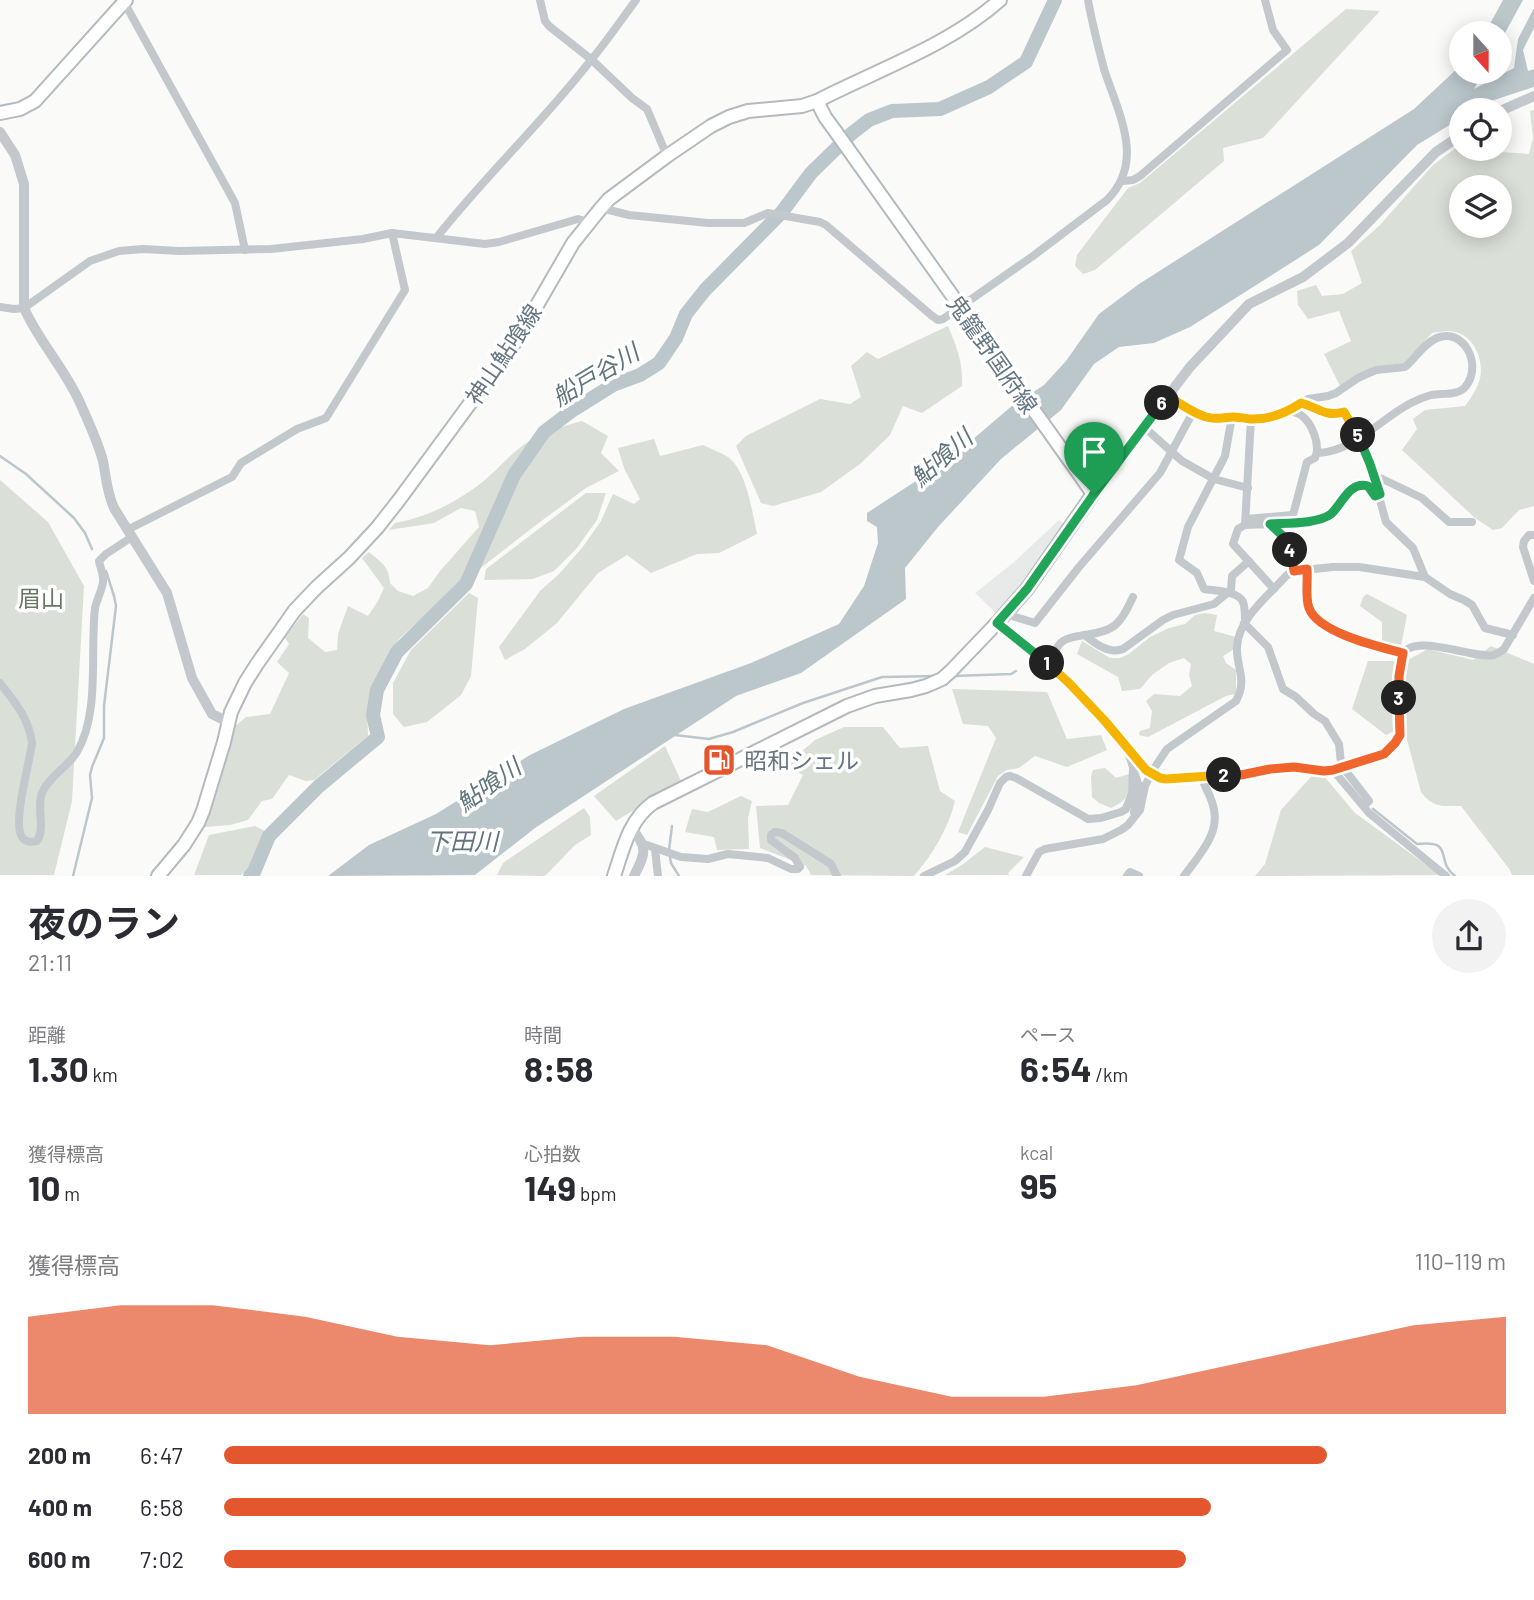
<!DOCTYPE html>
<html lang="ja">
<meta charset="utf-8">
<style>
body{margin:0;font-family:Barlow,"Noto Sans JP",sans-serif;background:#f2f2f3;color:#2b2b33;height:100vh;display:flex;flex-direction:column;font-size:26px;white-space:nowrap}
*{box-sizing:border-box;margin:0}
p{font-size:23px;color:#7c7c81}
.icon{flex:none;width:38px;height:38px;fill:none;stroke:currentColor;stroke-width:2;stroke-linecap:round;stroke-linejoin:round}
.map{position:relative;height:876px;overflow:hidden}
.panel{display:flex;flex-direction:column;background:#fff;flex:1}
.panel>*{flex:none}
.needle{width:46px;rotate:159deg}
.buttons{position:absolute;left:1449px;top:21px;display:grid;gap:14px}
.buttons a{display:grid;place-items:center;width:63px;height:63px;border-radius:50%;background:#fff;box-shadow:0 4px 18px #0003;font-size:35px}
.pin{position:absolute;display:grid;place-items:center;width:60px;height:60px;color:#fff;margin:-72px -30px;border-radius:50% 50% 50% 0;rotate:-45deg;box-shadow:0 0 7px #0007}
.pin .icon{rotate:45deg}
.km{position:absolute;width:35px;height:35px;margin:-18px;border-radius:50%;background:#222;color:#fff;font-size:19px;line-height:35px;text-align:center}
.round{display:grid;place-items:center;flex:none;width:74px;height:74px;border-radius:37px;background:#f2f2f3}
.headline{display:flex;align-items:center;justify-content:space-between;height:119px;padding:0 28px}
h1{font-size:38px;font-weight:700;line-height:52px}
.figures{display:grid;grid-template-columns:repeat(3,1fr);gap:10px;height:119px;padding:7px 28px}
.figures div{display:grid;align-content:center}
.figures b{font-size:35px;font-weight:700}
.figures small{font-size:19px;font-weight:400}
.figures p{font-size:19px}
.chart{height:196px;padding:14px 28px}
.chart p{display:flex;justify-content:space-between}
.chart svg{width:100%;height:126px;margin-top:7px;fill:#e4572e;opacity:.7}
ul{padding:0 28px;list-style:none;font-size:23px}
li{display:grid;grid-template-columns:112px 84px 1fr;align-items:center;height:52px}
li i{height:18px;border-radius:9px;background:#e4572e}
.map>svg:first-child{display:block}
.built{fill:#e8e9e9}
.green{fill:#dadfd7;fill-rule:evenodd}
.water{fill:#bbc7cb}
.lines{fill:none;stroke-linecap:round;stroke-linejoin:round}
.stream{stroke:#bbc7cb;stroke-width:2.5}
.river{stroke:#bbc7cb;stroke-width:14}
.secondary-casing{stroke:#b3babf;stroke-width:16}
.primary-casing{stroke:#b5babe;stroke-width:16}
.minor{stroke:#c3c8cc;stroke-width:8}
.tertiary{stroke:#c3c8cc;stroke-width:10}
.secondary{stroke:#fff;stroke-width:12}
.primary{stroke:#fff;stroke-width:12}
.secondary-bridge-casing{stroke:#b3babf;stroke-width:16;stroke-linecap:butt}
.minor-bridge{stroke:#c3c8cc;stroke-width:8}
.secondary-bridge{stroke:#fff;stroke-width:12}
.split-1-casing{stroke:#fff;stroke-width:14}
.split-2-casing{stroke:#fff;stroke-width:14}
.split-3-casing{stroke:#fff;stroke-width:14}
.split-4-casing{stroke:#fff;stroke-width:14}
.split-5-casing{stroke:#fff;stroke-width:14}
.split-6-casing{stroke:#fff;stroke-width:14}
.split-7-casing{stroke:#fff;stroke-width:14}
.split-1{stroke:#22a559;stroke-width:9}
.split-2{stroke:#f5b400;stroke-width:9}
.split-3{stroke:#f0652b;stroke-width:9}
.split-4{stroke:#f0652b;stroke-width:9}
.split-5{stroke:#22a559;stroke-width:9}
.split-6{stroke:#f5b400;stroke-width:9}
.split-7{stroke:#22a559;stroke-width:9}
.labels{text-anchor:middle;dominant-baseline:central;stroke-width:7;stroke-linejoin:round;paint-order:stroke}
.street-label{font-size:23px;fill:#657683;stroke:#fff}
.park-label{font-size:23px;fill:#687a64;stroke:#fff}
.poi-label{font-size:23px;fill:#657683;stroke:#fff;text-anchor:start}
.water-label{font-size:24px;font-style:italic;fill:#60757c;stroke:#fff}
</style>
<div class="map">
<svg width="1534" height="876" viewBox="0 0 1534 876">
<rect width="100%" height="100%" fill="#fafaf8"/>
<path class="built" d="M 1059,520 L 1065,525 L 1028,577 L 997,614 L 975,593 L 1013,563 Z"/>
<g class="green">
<path d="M 1346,9 L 1380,11 L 1263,138 L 1223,148 L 1224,161 L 1095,270 L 1083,274 L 1075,266 L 1077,255 L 1128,188 L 1140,183 Z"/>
<path d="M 1534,110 L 1534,506 L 1519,510 L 1502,528 L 1493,530 L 1475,518 L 1402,450 L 1417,429 L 1413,419 L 1425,410 L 1465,406 C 1472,397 1481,383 1481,371 C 1481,352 1470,332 1449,331 C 1444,331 1438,332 1432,333 L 1404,363 L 1372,367 L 1340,386 L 1324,354 L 1351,341 L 1339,311 L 1308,319 L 1298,305 L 1297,291 L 1316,285 L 1322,296 L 1343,294 L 1362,283 L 1351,251 L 1380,225 L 1433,165 L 1456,148 L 1470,158 L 1480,158 L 1487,151 L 1529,154 L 1533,138 L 1530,111 ZM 1461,187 L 1500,187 L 1500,226 L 1461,226 Z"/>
<path d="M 948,326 C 957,348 963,362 962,386 L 922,413 L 903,406 L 890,435 L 860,464 L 821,492 L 773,506 L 761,503 L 736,446 L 746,436 L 820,399 L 850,404 L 861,397 L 851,366 L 867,352 L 878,359 Z"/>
<path d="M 582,421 L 608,436 L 601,453 L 619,471 L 586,488 L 532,528 L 455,588 L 399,639 L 373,683 L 367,711 L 368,736 L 314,780 L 306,781 L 289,775 L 272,799 L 262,801 L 248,820 L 230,825 L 205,827 L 234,727 L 246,717 L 270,714 L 289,673 L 277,662 L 289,644 L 285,638 L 303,614 L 309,618 L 308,638 L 325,652 L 337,650 L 338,634 L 348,606 L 368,616 L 378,601 L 384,588 L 362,558 L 369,552 C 382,563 389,566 390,583 L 398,591 L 413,596 L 428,588 L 440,571 L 479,527 L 475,511 L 461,508 L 434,523 L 389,530 L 395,523 C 423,518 449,506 473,489 C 491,477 505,459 522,446 C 535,436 565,425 582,421 Z"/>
<path d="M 654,439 L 660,456 L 703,445 C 711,449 720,452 728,457 C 747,471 752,512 757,534 L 719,553 L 697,554 L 651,573 L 627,555 L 598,573 L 557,623 L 525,649 L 505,660 L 499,647 L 540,591 L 559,574 L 582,548 L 601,521 L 613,494 L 634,504 L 640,499 L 624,468 L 618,448 Z"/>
<path d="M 0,480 L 48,522 L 84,586 L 72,801 L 54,875 L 0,875 Z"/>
<path d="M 586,493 L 606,493 L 597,520 L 576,549 L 554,571 L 533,579 L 484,580 L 486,569 Z"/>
<path d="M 469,593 L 478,598 L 471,676 L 461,695 L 427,722 L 404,727 L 393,714 L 393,683 L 411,650 Z"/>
<path d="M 1367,594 L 1407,615 L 1401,646 L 1387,645 L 1382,641 L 1382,622 L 1360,606 L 1363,597 Z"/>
<path d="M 1205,613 L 1217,615 L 1214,631 L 1236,637 L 1234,649 L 1223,656 L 1226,663 L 1236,670 L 1236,694 L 1226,696 L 1148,737 L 1139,735 L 1140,731 L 1150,728 L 1152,711 L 1146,701 L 1154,694 L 1180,696 L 1192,686 L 1189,675 L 1191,664 L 1184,658 L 1169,663 L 1152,675 L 1140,689 L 1122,691 L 1118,677 L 1077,654 L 1082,641 L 1110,658 L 1120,658 L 1129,654 L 1150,637 L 1169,628 L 1185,624 L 1195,615 Z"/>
<path d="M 1491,646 L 1534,664 L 1534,875 L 1512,875 L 1510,870 L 1461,806 C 1442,806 1433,808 1421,792 L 1405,732 L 1396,730 L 1386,735 L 1352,709 L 1368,661 L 1406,661 L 1428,649 L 1473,660 Z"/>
<path d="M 952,689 L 1047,692 L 1067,739 L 1101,735 L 1107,750 L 1067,767 L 1035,756 L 1019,768 L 1007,770 L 998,776 L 967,835 L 958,832 L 996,738 L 988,726 L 963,724 Z"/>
<path d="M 844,727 L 883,727 L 900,748 L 928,746 L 940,791 L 955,801 C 948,829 933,854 914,876 L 811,875 L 806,866 L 760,848 L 756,806 L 788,805 L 803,775 L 786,765 L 815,740 Z"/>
<path d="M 665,746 L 681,781 L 616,821 L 594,796 Z"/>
<path d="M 1105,768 L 1116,778 L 1129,774 C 1129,793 1130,799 1111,808 L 1099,803 L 1092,797 L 1091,777 L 1093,770 Z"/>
<path d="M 1318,769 L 1355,813 L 1440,875 L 1255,876 L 1265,864 L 1281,810 Z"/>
<path d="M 741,796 L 752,801 L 748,818 L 749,849 L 717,850 L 714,837 L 685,832 L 692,809 L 708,812 Z"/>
<path d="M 584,808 L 590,817 L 591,835 L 575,845 L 547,874 L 544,876 L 497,875 L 503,863 Z"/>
<path d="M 255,826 L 267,832 L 249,868 L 241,875 L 194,875 L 209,835 Z"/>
<path d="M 985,847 L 1024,857 L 1008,873 L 1009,875 L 945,875 L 962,865 Z"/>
</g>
<g class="water">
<path d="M 1503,0 L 1523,0 L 1500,42 L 1500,33 L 1485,33 Z"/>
<path d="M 1534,8 L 1534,28 L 1523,50 L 1528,71 L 1534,69 L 1534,87 L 1488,102 L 1475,110 L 1461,110 L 1461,118 L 1417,145 L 1319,245 L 1190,327 L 1154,343 L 1119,347 L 1094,364 L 1061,410 L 1001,459 L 938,527 L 905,568 L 906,599 L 801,673 L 736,696 L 535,828 L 475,875 L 328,876 L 369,845 L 436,814 L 530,755 L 624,709 L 751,663 L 839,624 L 864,586 L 878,543 L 877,527 L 867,521 L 867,513 L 951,458 L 1013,405 L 1044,385 L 1066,361 L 1099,314 L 1139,284 L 1414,109 L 1461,65 L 1461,72 L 1483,72 L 1474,89 L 1514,68 L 1518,39 Z"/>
</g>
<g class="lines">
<g class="stream">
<path d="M 0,456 L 26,474 L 74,518 L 85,533 L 92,549"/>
<path d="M 954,676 L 1011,674 L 1016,671"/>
<path d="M 675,735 L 709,739 L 733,732 L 803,703 L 882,677 L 937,676"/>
<path d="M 1373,809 L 1417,844 C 1456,840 1434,860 1455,876"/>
<path d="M 669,850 L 672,826"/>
<path d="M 670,857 L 671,863 L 679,876"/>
<path d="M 73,876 L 92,798 L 90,775 L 92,767 L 104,738 L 104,706 L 116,606 L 114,596 L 106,571"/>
</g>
<path class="river" d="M 250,876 L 254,872 L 269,836 L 319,786 L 378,737 L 373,715 L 377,690 L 397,652 L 466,584 L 514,475 L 544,432 L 573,410 L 613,385 L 640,375 L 659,363 L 676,338 L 686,314 L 705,290 L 782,212 L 811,173 L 851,134 L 869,120 L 892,111 L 940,109 L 989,87 L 1026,62 L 1055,0"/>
<defs>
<g id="secondary">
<path d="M 817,101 L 825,117 L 836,132"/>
<path d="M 0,113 L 20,109 L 35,101 L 126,0"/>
<path d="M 614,876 C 623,849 629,820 653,803 L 847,706 L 875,696 L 911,690 L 926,686 L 942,679 L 951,671 L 997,623 L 1027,589 L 1093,494 L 1072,464"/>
</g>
<path id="primary" d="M 158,876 L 184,845 L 198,823 L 203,811 L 224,742 L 231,712 L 245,683 L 257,664 L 295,610 L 317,587 L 349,558 L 377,528 L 399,500 L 518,338 L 573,243 L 601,208 L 609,199 L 667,156 L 711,126 L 729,117 L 748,111 L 802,106 L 817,101 C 879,69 948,46 1000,0"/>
</defs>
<use href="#secondary" class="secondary-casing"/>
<use href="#primary" class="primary-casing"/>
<g class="minor">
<path d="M 540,0 L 545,21 L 549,26 L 592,60 L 632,98 L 647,109 L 667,156"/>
<path d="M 124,2 L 235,203 L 245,250"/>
<path d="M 1122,181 L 1133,180 L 1140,176 L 1287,50 L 1273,30 L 1265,0"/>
<path d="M 601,208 L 629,215 L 708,223 L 744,223 L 768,213 L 820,222 L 826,225 L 931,315 L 938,320 L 943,319 L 1033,256 L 1107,200 C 1146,161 1118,113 1104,69 C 1098,46 1092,23 1088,0"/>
<path d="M 437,237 C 485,176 543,122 591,60 C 607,41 621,20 636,0"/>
<path d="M 0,307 L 14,309 L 24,308 L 90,261 L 119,251 L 143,249 L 179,251 L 271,249 L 363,239 L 392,233 L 485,244 L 499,242 L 578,219 L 589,222"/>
<path d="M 1167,396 L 1193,412 L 1207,418 L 1220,419 L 1232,416 L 1251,419 L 1264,418 L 1290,411 L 1308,399 L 1328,396 L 1336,393 L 1358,378 L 1369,373 L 1376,370 L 1405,367 C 1416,358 1423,344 1437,338 C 1463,327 1483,364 1466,386 C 1459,396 1442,393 1431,395 C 1424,397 1417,400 1411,403 C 1380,419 1355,451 1318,453"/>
<path d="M 1301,403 C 1320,408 1324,417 1344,412 L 1359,438 L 1370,464 L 1386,522 L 1413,548 L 1425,577"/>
<path d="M 1232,416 L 1225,456 L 1188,527 L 1179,560 L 1197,573 L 1204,589 C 1215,591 1238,591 1243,602 C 1245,607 1245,615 1245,620"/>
<path d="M 1251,419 L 1245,525 C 1265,524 1311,525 1327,516 C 1342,507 1348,481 1368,486 L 1375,496 L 1380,494"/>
<path d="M 1144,427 L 1182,461 L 1214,479 L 1248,488"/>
<path d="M 1374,475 L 1422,498 L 1449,522 L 1472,522"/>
<path d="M 1246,519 L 1293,515 L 1307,462 L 1315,458 C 1321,445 1312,423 1301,415 C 1297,413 1293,412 1290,411"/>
<path d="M 1270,524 C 1290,542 1289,546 1294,571"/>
<path d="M 1245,525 L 1238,529 L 1233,544 L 1274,589"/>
<path d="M 127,530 L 232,477 L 241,463 L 297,429 L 326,418 L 405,290 L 392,233"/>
<path d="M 1534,535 L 1529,535 L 1524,541 L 1523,547 L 1534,581"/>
<path d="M 1307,569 C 1308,581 1305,597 1309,608 C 1318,633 1380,647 1403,653"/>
<path d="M 1005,614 L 1035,623 L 1079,567 L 1160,473 L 1193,412"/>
<path d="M 997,623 C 1045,657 1087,699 1125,744 C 1132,752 1138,762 1146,770"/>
<path d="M 1244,623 L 1268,647 L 1283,689 L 1296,697 L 1314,714 L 1325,721 L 1339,744 L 1341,763 L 1345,770 L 1369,801 L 1364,806"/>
<path d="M 1085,635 C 1095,644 1110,654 1123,649 L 1163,620 L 1173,615 L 1214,604 L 1231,590 L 1232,576 L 1249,561"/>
<path d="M 1049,664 C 1053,657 1056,645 1063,641 C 1069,637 1078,636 1085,635 C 1116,631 1120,624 1133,597"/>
<path d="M 0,683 C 15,702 29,719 32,743 C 30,762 12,823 22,837 C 26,843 31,842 37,841 C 46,827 36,809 42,793 C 49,776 68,767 77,752 C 100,713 90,652 95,608 C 97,599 102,590 103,582 C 104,575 100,567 99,561 L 106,554 L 132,537"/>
<path d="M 1128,751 L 1139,787 L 1134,812"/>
<path d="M 1352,764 C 1372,757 1389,756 1400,735 C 1399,712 1395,680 1401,658 C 1409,629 1474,660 1494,655 C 1499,653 1500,652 1504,649 L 1534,598"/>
<path d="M 1333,770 L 1369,813 L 1446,876"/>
<path d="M 1160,778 L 1166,779 L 1241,774 L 1270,769 L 1294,767 L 1324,770 L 1340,768"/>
<path d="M 644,844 L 681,857 L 708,859 L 728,854 L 768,858 L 791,869 L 798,869 L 800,867 L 795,858 L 771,840 L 771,835 L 775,832 L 782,833 L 831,864 L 837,876"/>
<path d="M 655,849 L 658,876"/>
<path d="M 924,876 L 955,861 L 965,852 L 988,810 L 1000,783 L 1006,777 L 1010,776 L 1016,778 L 1083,816 L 1088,819 L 1101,818 L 1121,812 L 1126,809 L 1132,793 L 1133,769"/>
<path d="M 1026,876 L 1039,852 L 1045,849 L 1103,839 L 1121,830 L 1128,825 L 1140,810 L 1145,786 L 1153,770 L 1167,749 L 1236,701 C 1248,679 1236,668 1237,647 C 1238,619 1269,595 1287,575 L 1294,571 L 1333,567 L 1359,567 L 1425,577 L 1450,594 L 1464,600 L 1472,605 L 1485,628 L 1513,635"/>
<path d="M 1127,876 L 1130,872 L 1139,876"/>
<path d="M 1184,876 C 1200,854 1223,831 1212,802 C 1209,792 1204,787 1202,777"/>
</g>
<g class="tertiary">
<path d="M 1500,111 L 1534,96"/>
<path d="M 0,132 L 15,155 L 24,184 L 24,308 C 39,342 66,370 81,405 C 89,423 98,442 103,461 C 106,477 107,493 114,508 L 167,593 L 192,678 L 212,714 L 228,722"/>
<path d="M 1093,494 L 1190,367 L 1249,304 L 1303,277 L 1348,243 L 1436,152 L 1461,135"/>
<path d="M 631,828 C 648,847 646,853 634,876"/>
</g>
<use href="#secondary" class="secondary"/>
<use href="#primary" class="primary"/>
<defs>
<path id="secondary-bridge" d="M 836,132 L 1072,464"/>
</defs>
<use href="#secondary-bridge" class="secondary-bridge-casing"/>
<g class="minor-bridge">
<path d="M 1340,768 L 1352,764"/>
<path d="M 1146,770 L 1160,778"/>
</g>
<use href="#secondary-bridge" class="secondary-bridge"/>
</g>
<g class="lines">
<defs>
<path id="split-1" d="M 1047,663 L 997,623 L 1027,589 L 1094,494"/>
<path id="split-2" d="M 1047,663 L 1069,683 L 1104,720 L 1146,770 L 1160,778 L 1166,779 L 1224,775"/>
<path id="split-3" d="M 1224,775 L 1241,775 L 1270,769 L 1294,767 L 1324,771 L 1333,770 L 1384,754 L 1395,743 L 1400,735 L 1399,698"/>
<path id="split-4" d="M 1290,550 L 1294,571 L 1307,569 C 1308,581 1305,598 1309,608 C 1318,633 1380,647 1403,653 L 1399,676 L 1399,698"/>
<path id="split-5" d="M 1290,550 L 1285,538 L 1270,524 C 1287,523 1318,524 1331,514 C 1343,503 1349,481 1368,486 L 1375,496 L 1380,494 L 1370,464 L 1358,435"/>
<path id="split-6" d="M 1162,403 L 1167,396 C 1180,403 1192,413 1206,417 C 1216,420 1224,417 1233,417 C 1239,417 1244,418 1250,419 C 1268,420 1286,413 1301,403 C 1320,408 1324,417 1344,412 L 1358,435"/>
<path id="split-7" d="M 1094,494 L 1162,403"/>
</defs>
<use href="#split-1" class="split-1-casing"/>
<use href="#split-2" class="split-2-casing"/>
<use href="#split-3" class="split-3-casing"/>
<use href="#split-4" class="split-4-casing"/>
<use href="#split-5" class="split-5-casing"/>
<use href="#split-6" class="split-6-casing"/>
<use href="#split-7" class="split-7-casing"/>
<use href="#split-1" class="split-1"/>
<use href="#split-2" class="split-2"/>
<use href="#split-3" class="split-3"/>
<use href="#split-4" class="split-4"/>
<use href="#split-5" class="split-5"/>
<use href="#split-6" class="split-6"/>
<use href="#split-7" class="split-7"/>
</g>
<defs>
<symbol id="fuel-square" viewBox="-11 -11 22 22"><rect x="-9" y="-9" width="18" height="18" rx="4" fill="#e4572e" stroke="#fff"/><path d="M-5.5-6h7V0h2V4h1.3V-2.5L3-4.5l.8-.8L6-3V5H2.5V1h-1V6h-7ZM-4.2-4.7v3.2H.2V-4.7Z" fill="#fff"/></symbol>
</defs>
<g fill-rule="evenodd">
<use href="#fuel-square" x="700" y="741" width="38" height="38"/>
</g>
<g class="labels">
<g class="street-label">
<text transform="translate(503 354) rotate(-56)">神山鮎喰線</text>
<text transform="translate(993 354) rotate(55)">鬼籠野国府線</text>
</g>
<g class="park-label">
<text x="41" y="598">眉山</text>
</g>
<g class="poi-label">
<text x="744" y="760">昭和シェル</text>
</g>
<g class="water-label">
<text transform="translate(595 374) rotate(-31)">船戸谷川</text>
<text transform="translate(941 457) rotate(-41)">鮎喰川</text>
<text transform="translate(488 784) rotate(-35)">鮎喰川</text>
<text x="462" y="840">下田川</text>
</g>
</g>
</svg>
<div class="buttons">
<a><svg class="needle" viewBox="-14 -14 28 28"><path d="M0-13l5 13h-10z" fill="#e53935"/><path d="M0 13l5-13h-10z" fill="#7c7c81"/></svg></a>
<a><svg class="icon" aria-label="locate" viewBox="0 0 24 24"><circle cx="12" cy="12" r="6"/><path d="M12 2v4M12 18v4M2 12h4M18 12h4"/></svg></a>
<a><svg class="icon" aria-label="layers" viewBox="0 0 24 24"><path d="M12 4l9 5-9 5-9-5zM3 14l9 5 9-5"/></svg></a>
</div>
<div class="pin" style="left:1094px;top:494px;background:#1e9e55"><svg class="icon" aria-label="arrive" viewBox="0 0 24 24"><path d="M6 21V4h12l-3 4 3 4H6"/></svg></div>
<b class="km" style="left:1047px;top:663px">1</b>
<b class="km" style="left:1224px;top:775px">2</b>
<b class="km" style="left:1399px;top:698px">3</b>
<b class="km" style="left:1290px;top:550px">4</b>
<b class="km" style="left:1358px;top:435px">5</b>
<b class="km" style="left:1162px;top:403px">6</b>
</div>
<section class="panel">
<div class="headline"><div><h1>夜のラン</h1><p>21:11</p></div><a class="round"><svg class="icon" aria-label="share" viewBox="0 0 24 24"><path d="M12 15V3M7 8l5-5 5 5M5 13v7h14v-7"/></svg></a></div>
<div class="figures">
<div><p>距離</p><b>1.30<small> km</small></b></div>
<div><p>時間</p><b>8:58</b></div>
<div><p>ペース</p><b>6:54<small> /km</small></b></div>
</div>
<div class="figures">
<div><p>獲得標高</p><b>10<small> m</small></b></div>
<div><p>心拍数</p><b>149<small> bpm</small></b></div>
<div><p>kcal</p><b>95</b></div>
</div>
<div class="chart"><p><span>獲得標高</span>110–119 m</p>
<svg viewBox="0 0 160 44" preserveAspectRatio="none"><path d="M0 44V10L10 6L20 6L30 10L40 17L50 20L60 17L70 17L80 20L90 31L100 38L110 38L120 34L130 27L140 20L150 13L160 10V44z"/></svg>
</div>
<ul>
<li><b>200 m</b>6:47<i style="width:86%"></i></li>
<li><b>400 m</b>6:58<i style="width:77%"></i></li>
<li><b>600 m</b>7:02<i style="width:75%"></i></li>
</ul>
</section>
